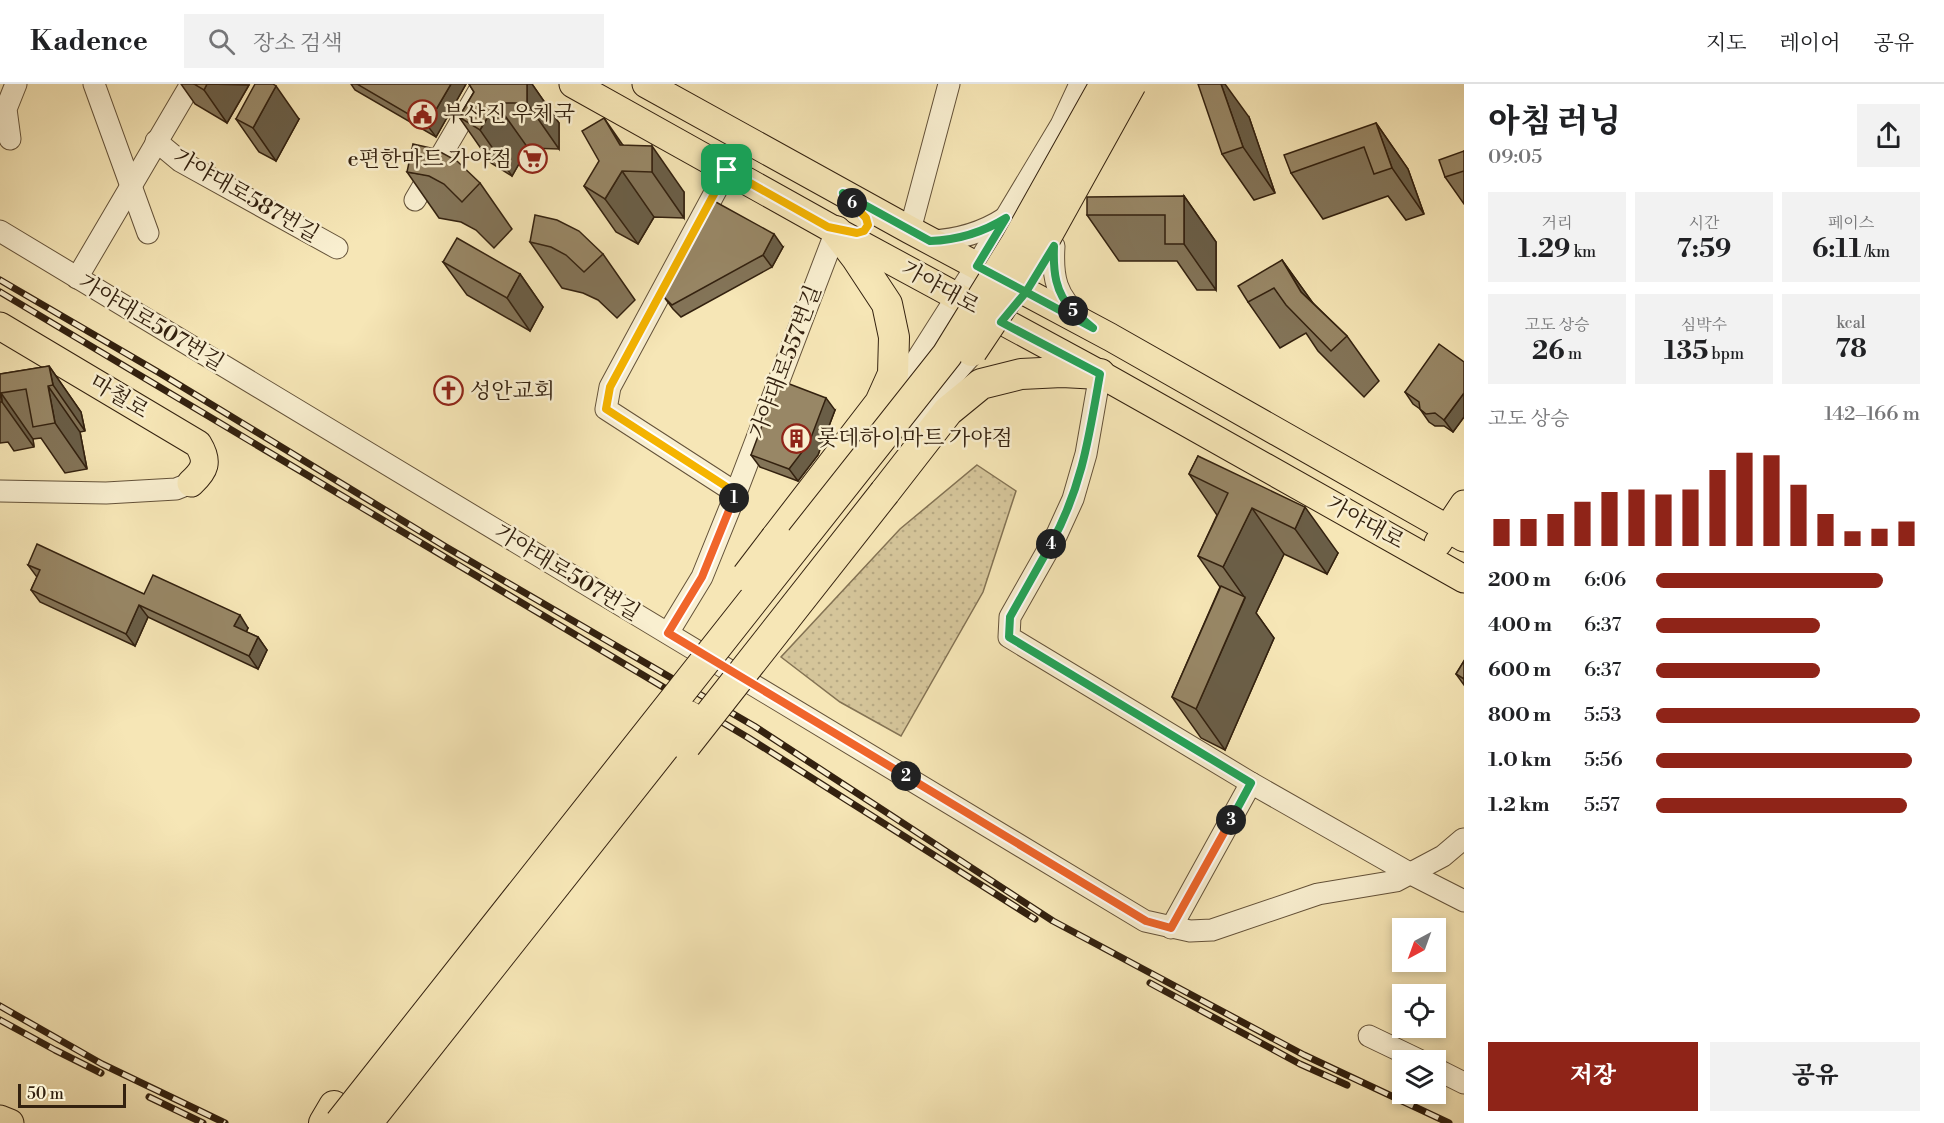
<!DOCTYPE html>
<html lang="ko">
<meta charset="utf-8">
<style>
body{margin:0;font-family:"Libre Bodoni","Noto Serif KR",serif;background:#f2f2f2;color:#202124;height:100vh;display:flex;flex-direction:column;font-size:22px;white-space:nowrap}
*{box-sizing:border-box;margin:0}
p{font-size:20px;color:#757577}
.icon{flex:none;width:33px;height:33px;fill:none;stroke:currentColor;stroke-width:2;stroke-linecap:round;stroke-linejoin:round}
.map{position:relative;flex:1;overflow:hidden}
.details{display:flex;flex-direction:column;background:#fff;width:480px}
.details>*{flex:none}
.needle{width:39px;rotate:221deg}
.fabs{position:absolute;left:1392px;top:834px;display:grid;gap:12px}
.fabs a{display:grid;place-items:center;width:54px;height:54px;border-radius:0px;background:#fff;box-shadow:0 3px 9px #0003;font-size:30px}
.scale{position:absolute;left:18px;bottom:15px;width:108px;box-sizing:border-box;padding-left:6px;border:3px solid #33210f;border-top:0;font-size:16px;line-height:21px;white-space:nowrap;color:#33210f;-webkit-text-stroke:4px #f9efd0;paint-order:stroke}
.pin{position:absolute;display:grid;place-items:center;width:51px;height:51px;color:#fff;margin:-26px;border-radius:12px;box-shadow:0 3px 9px #0006}
.km{position:absolute;width:30px;height:30px;margin:-15px;border-radius:50%;background:#222;color:#fff;font-size:16px;line-height:30px;text-align:center}
.round{display:grid;place-items:center;flex:none;width:63px;height:63px;border-radius:0px;background:#f2f2f2}
.summary{display:flex;align-items:center;justify-content:space-between;height:102px;padding:0 24px}
h1{font-size:33px;font-weight:800;line-height:45px}
.stats{display:grid;grid-template-columns:repeat(3,1fr);gap:9px;height:102px;padding:6px 24px}
.stats div{display:grid;align-content:center;border-radius:0px;background:#f2f2f2;text-align:center}
.stats b{font-size:26px;font-weight:800}
.stats small{font-size:16px;font-weight:400}
.stats p{font-size:16px}
.chart{height:168px;padding:12px 24px}
.chart p{display:flex;justify-content:space-between}
.chart svg{width:100%;height:108px;margin-top:6px;stroke:#8f2418;stroke-width:6}
.action{display:flex;gap:12px;margin-top:auto;padding:12px 24px}
.action a{flex:1;height:69px;border-radius:0px;background:#8f2418;color:#fff;font-size:24px;font-weight:800;line-height:69px;text-align:center}
.action a+a{background:#f2f2f2;color:#202124}
ul{padding:0 24px;list-style:none;font-size:20px}
li{display:grid;grid-template-columns:96px 72px 1fr;align-items:center;height:45px}
li i{height:15px;border-radius:8px;background:#8f2418}
header{display:flex;align-items:center;gap:36px;box-sizing:border-box;height:84px;padding:0 30px;background:#fff;border-bottom:2px solid #e0e0e0}
header strong{font-size:28px}
nav{display:flex;gap:33px;margin-inline-start:auto;font-size:21px}
.search{width:420px;height:54px;background:#f2f2f2;display:flex;align-items:center;gap:15px;box-sizing:border-box;padding:0 21px;border-radius:0px;color:#757577;font-size:22px}
main{display:flex;flex:1;min-height:0}
.map>svg:first-child{display:block}
.grass{fill:url(#grass-dots);stroke:#847354;stroke-width:1.5}
.lines{fill:none;stroke-linecap:round;stroke-linejoin:round}
.minor-casing{stroke:#645239;stroke-width:23}
.major-casing{stroke:#33210f;stroke-width:29}
.highway-casing{stroke:#33210f;stroke-width:32}
.minor{stroke:#f9efd0;stroke-width:21}
.major{stroke:#f6e6b6;stroke-width:27}
.highway{stroke:#f6e6b6;stroke-width:30}
.rail-casing{stroke:#33210f;stroke-width:7}
.rail{stroke:#f9efd0;stroke-width:4.5;stroke-dasharray:14;stroke-linecap:butt}
.highway-bridge-casing{stroke:#33210f;stroke-width:32;stroke-linecap:butt}
.highway-bridge{stroke:#f6e6b6;stroke-width:30}
.wall{fill:#837458;stroke:#33210f;stroke-width:1.5}
.shaded-wall{fill:#6a5e47;stroke:#33210f;stroke-width:1.5}
.building{fill:#988766;stroke:#33210f;stroke-width:1.5}
.split-1-casing{stroke:#fff;stroke-width:12}
.split-2-casing{stroke:#fff;stroke-width:12}
.split-3-casing{stroke:#fff;stroke-width:12}
.split-4-casing{stroke:#fff;stroke-width:12}
.split-5-casing{stroke:#fff;stroke-width:12}
.split-6-casing{stroke:#fff;stroke-width:12}
.split-7-casing{stroke:#fff;stroke-width:12}
.split-1{stroke:#f5b400;stroke-width:8}
.split-2{stroke:#f0652b;stroke-width:8}
.split-3{stroke:#f0652b;stroke-width:8}
.split-4{stroke:#22a559;stroke-width:8}
.split-5{stroke:#22a559;stroke-width:8}
.split-6{stroke:#22a559;stroke-width:8}
.split-7{stroke:#f5b400;stroke-width:8}
.labels{text-anchor:middle;dominant-baseline:central;stroke-width:5;stroke-linejoin:round;paint-order:stroke}
.poi-label{font-size:22px;fill:#33210f;stroke:#f9efd0;text-anchor:start}
.street-label{font-size:22px;fill:#33210f;stroke:#f9efd0}
</style>
<header>
<strong>Kadence</strong>
<div class="search"><svg class="icon" aria-label="search" viewBox="0 0 24 24"><circle cx="10" cy="10" r="6"/><path d="M15 15l6 6"/></svg>장소 검색</div>
<nav><a>지도</a><a>레이어</a><a>공유</a></nav>
</header>
<main>
<div class="map">
<svg width="1464" height="1039" viewBox="0 0 1464 1039">
<defs>
<pattern id="grass-dots" width="8" height="8" patternUnits="userSpaceOnUse" patternTransform="scale(1.5)"><rect width="8" height="8" fill="#d5c59a"/><path d="M2 2h.1M6 6h.1" fill="none" stroke="#b7a984" stroke-width="1.8" stroke-linecap="round"/></pattern>
</defs>
<rect width="100%" height="100%" fill="#f6e6b6"/>
<filter id="stains"><feTurbulence type="fractalNoise" baseFrequency=".00333" numOctaves="4"/><feColorMatrix values="0 0 0 0 .2 0 0 0 0 .09 0 0 0 0 .02 0 0 0 .5 -.17"/></filter>
<radialGradient id="worn" r=".72"><stop offset=".6" stop-color="#630" stop-opacity="0"/><stop offset="1" stop-color="#630" stop-opacity=".3"/></radialGradient>
<path class="grass" d="M 977,381 L 1016,407 L 983,508 L 901,652 L 840,618 L 781,573 L 900,445 Z"/>
<g class="lines">
<defs>
<g id="minor">
<path d="M 94,0 L 148,149"/>
<path d="M 10,55 L 6,25 L 16,0"/>
<path d="M 156,57 L 180,77 L 337,164"/>
<path d="M 727,86 L 610,303 L 606,325 L 736,409"/>
<path d="M 415,116 L 483,0"/>
<path d="M 910,146 L 949,0"/>
<path d="M 0,147 L 1145,837 L 1190,847 L 1212,846 L 1318,810 L 1396,797 L 1443,772 L 1463,755"/>
<path d="M 930,157 C 957,156 982,149 1005,134"/>
<path d="M 1054,162 C 1052,194 1056,212 1081,234"/>
<path d="M 77,194 L 191,0"/>
<path d="M 909,288 L 977,181 L 1061,41 L 1080,0"/>
<path d="M 1100,290 L 1086,370 L 1073,415 L 1057,450 L 1010,533 L 1009,553 L 1251,699"/>
<path d="M 908,342 L 983,258"/>
<path d="M 0,407 L 106,409 L 176,405 L 191,399"/>
<path d="M 668,549 L 702,493 L 736,409 L 836,147"/>
<path d="M 1171,844 L 1251,699 L 1411,790 L 1464,817"/>
<path d="M 1369,952 L 1419,976"/>
<path d="M 1436,985 L 1464,999"/>
</g>
<g id="major">
<path d="M 573,0 L 836,147 L 1100,290 L 1464,495"/>
<path d="M 646,0 L 910,146 L 1110,253 L 1464,454"/>
<path d="M 0,242 L 198,360 C 209,378 205,386 191,399"/>
<path d="M 1438,459 L 1464,420"/>
<path d="M 0,1035 L 10,1039"/>
</g>
<g id="highway">
<path d="M 885,408 L 948,327 L 981,300 L 1021,290 L 1062,288 L 1100,290"/>
<path d="M 776,454 L 880,319 L 893,290 L 894,253 L 887,220 L 856,173 L 836,147"/>
<path d="M 324,1039 L 334,1022"/>
</g>
</defs>
<use href="#minor" class="minor-casing"/>
<use href="#major" class="major-casing"/>
<use href="#highway" class="highway-casing"/>
<use href="#minor" class="minor"/>
<use href="#major" class="major"/>
<use href="#highway" class="highway"/>
<defs>
<g id="rail">
<path d="M 0,196 L 158,288 L 446,463 L 754,642 L 1053,837 L 1304,971 L 1449,1039"/>
<path d="M 0,208 L 747,653 L 1035,835"/>
<path d="M 1150,899 L 1300,980 L 1347,1001"/>
<path d="M 0,922 L 102,980 L 225,1039"/>
<path d="M 0,936 L 55,966 L 101,989"/>
<path d="M 149,1013 L 203,1039"/>
</g>
</defs>
<use href="#rail" class="rail-casing"/>
<use href="#rail" class="rail"/>
<defs>
<g id="highway-bridge">
<path d="M 972,267 L 1035,173 L 1131,0"/>
<path d="M 747,492 L 776,454"/>
<path d="M 686,661 L 885,408"/>
<path d="M 340,1039 L 947,271 L 1016,159 L 1105,0"/>
<path d="M 367,1039 L 689,632"/>
</g>
</defs>
<use href="#highway-bridge" class="highway-bridge-casing"/>
<use href="#highway-bridge" class="highway-bridge"/>
</g>
<g class="wall">
<path d="M 181,0 L 194,0 L 249,1 L 227,39 L 195,20 Z"/>
<path d="M 351,0 L 466,0 L 436,53 L 355,6 Z"/>
<path d="M 469,0 L 532,0 L 559,39 L 559,65 L 528,64 L 512,92 L 491,79 L 459,33 L 474,8 Z"/>
<path d="M 1249,33 L 1275,109 L 1254,116 L 1222,70 Z"/>
<path d="M 236,35 L 299,35 L 276,77 L 259,68 Z"/>
<path d="M 1376,39 L 1408,85 L 1424,130 L 1406,136 L 1388,112 L 1323,135 L 1291,89 Z"/>
<path d="M 623,61 L 684,108 L 684,134 L 654,133 L 638,160 L 616,148 L 584,102 Z"/>
<path d="M 1464,67 L 1464,120 L 1445,93 Z"/>
<path d="M 407,88 L 480,99 L 512,145 L 494,164 L 476,146 L 461,138 L 439,134 Z"/>
<path d="M 1184,112 L 1216,158 L 1216,206 L 1197,206 L 1177,177 L 1119,177 L 1087,131 Z"/>
<path d="M 530,158 L 603,170 L 635,216 L 617,234 L 598,216 L 583,209 L 562,204 Z"/>
<path d="M 783,163 L 772,183 L 681,233 L 673,225 L 664,213 Z"/>
<path d="M 1282,176 L 1312,218 L 1347,252 L 1379,297 L 1364,313 L 1318,267 L 1306,249 L 1280,264 L 1248,218 Z"/>
<path d="M 443,178 L 520,190 L 543,223 L 530,247 L 467,211 Z"/>
<path d="M 1464,278 L 1464,333 L 1453,348 L 1444,342 L 1435,342 L 1429,338 L 1420,325 L 1413,320 L 1405,308 Z"/>
<path d="M 49,282 L 81,328 L 85,347 L 80,348 L 87,385 L 65,389 L 41,354 L 33,355 L 34,363 L 14,367 L 8,358 L 0,359 L 0,290 Z"/>
<path d="M 835,326 L 818,371 L 798,397 L 760,383 L 751,371 Z"/>
<path d="M 1198,372 L 1338,469 L 1327,490 L 1284,470 L 1256,529 L 1274,554 L 1225,666 L 1201,654 L 1172,613 L 1220,503 L 1198,472 L 1217,431 L 1189,390 Z"/>
<path d="M 28,481 L 144,510 L 248,544 L 246,548 L 258,553 L 267,566 L 258,585 L 148,533 L 135,562 L 40,518 L 31,506 L 37,493 Z"/>
<path d="M 1464,577 L 1464,601 L 1456,590 Z"/>
</g>
<g class="shaded-wall">
<path d="M 207,0 L 249,1 L 227,39 L 204,6 Z"/>
<path d="M 451,0 L 466,0 L 436,53 L 427,41 Z"/>
<path d="M 527,0 L 532,0 L 559,39 L 559,65 L 527,19 Z"/>
<path d="M 1221,0 L 1225,0 L 1249,33 L 1275,109 L 1243,63 Z"/>
<path d="M 276,2 L 299,35 L 276,77 L 253,44 Z"/>
<path d="M 496,19 L 528,64 L 512,92 L 480,46 Z"/>
<path d="M 604,34 L 636,80 L 620,61 Z"/>
<path d="M 1376,39 L 1408,85 L 1424,130 L 1392,84 Z"/>
<path d="M 652,62 L 684,108 L 684,134 L 652,88 Z"/>
<path d="M 622,87 L 654,133 L 638,160 L 605,115 Z"/>
<path d="M 1184,112 L 1216,158 L 1216,206 L 1184,160 Z"/>
<path d="M 774,150 L 783,163 L 772,183 L 763,171 Z"/>
<path d="M 1282,176 L 1315,222 L 1301,208 Z"/>
<path d="M 520,190 L 543,223 L 530,247 L 507,214 Z"/>
<path d="M 49,282 L 81,328 L 85,347 L 53,301 Z"/>
<path d="M 48,302 L 80,348 L 87,385 L 55,339 Z"/>
<path d="M 1,309 L 33,355 L 34,363 L 2,318 Z"/>
<path d="M 1464,309 L 1464,333 L 1453,348 L 1444,336 Z"/>
<path d="M 826,314 L 835,326 L 818,371 L 798,397 L 789,385 Z"/>
<path d="M 1305,423 L 1338,469 L 1327,490 L 1295,445 Z"/>
<path d="M 1252,424 L 1284,470 L 1256,529 L 1274,554 L 1225,666 L 1196,625 L 1245,514 L 1223,483 Z"/>
<path d="M 139,521 L 148,533 L 135,562 L 126,550 Z"/>
<path d="M 240,531 L 248,544 L 243,555 L 234,542 Z"/>
<path d="M 258,553 L 267,566 L 258,585 L 249,572 Z"/>
</g>
<g class="building">
<path d="M 194,0 L 207,0 L 204,6 Z"/>
<path d="M 255,0 L 273,0 L 276,2 L 253,44 L 236,35 Z"/>
<path d="M 357,0 L 451,0 L 427,41 Z"/>
<path d="M 469,0 L 527,0 L 527,19 L 496,19 L 480,46 L 459,33 L 474,8 Z"/>
<path d="M 1198,0 L 1221,0 L 1243,63 L 1222,70 Z"/>
<path d="M 604,34 L 620,61 L 652,62 L 652,88 L 622,87 L 605,115 L 584,102 L 599,77 L 582,47 Z"/>
<path d="M 1376,39 L 1392,84 L 1374,90 L 1364,63 L 1291,89 L 1284,71 Z"/>
<path d="M 413,60 L 435,65 L 457,77 L 480,99 L 462,118 L 444,100 L 429,92 L 407,88 Z"/>
<path d="M 1464,67 L 1464,87 L 1445,93 L 1439,76 Z"/>
<path d="M 1184,112 L 1184,160 L 1165,160 L 1165,131 L 1087,131 L 1087,113 Z"/>
<path d="M 714,117 L 774,150 L 763,171 L 672,221 L 664,213 Z"/>
<path d="M 535,131 L 557,136 L 579,147 L 603,170 L 584,188 L 566,171 L 551,163 L 530,158 Z"/>
<path d="M 457,154 L 520,190 L 507,214 L 443,178 Z"/>
<path d="M 1282,176 L 1301,208 L 1347,252 L 1331,267 L 1286,221 L 1274,204 L 1248,218 L 1238,202 Z"/>
<path d="M 1439,260 L 1464,278 L 1464,309 L 1444,336 L 1435,329 L 1426,330 L 1420,325 L 1419,318 L 1405,308 Z"/>
<path d="M 49,282 L 53,301 L 48,302 L 55,339 L 33,343 L 26,305 L 1,309 L 2,318 L 0,318 L 0,290 Z"/>
<path d="M 779,296 L 826,314 L 809,359 L 789,385 L 751,371 Z"/>
<path d="M 1198,372 L 1305,423 L 1295,445 L 1252,424 L 1223,483 L 1198,472 L 1228,409 L 1189,390 Z"/>
<path d="M 37,460 L 144,510 L 153,491 L 240,531 L 234,542 L 258,553 L 249,572 L 139,521 L 126,550 L 31,506 L 40,486 L 28,481 Z"/>
<path d="M 1221,502 L 1245,513 L 1196,625 L 1172,613 Z"/>
<path d="M 1464,577 L 1464,595 L 1456,590 Z"/>
</g>
<g class="lines">
<defs>
<path id="split-1" d="M 727,86 L 610,303 L 606,325 L 736,409 L 734,414"/>
<path id="split-2" d="M 734,414 L 702,493 L 668,549 L 906,692"/>
<path id="split-3" d="M 906,692 L 1146,837 L 1171,844 L 1231,736"/>
<path id="split-4" d="M 1051,460 L 1010,533 L 1009,553 L 1251,699 L 1231,736"/>
<path id="split-5" d="M 1051,460 C 1082,403 1089,353 1100,290 L 1001,238 L 1026,208 L 1093,244 L 1073,227"/>
<path id="split-6" d="M 852,119 L 843,109 L 930,157 C 958,156 982,149 1006,134 L 977,182 L 1026,208 L 1054,162 C 1053,187 1055,209 1073,227"/>
<path id="split-7" d="M 727,86 L 828,143 L 857,149 L 864,147 L 868,141 L 866,134 L 852,119"/>
</defs>
<use href="#split-1" class="split-1-casing"/>
<use href="#split-2" class="split-2-casing"/>
<use href="#split-3" class="split-3-casing"/>
<use href="#split-4" class="split-4-casing"/>
<use href="#split-5" class="split-5-casing"/>
<use href="#split-6" class="split-6-casing"/>
<use href="#split-7" class="split-7-casing"/>
<use href="#split-1" class="split-1"/>
<use href="#split-2" class="split-2"/>
<use href="#split-3" class="split-3"/>
<use href="#split-4" class="split-4"/>
<use href="#split-5" class="split-5"/>
<use href="#split-6" class="split-6"/>
<use href="#split-7" class="split-7"/>
</g>
<defs>
<symbol id="civic-ring" viewBox="-11 -11 22 22"><circle r="9.5" fill="#f9efd0" stroke="#8f2418" stroke-width="1.5"/><path d="M-.6-6.5H3V-4.5H.6V-3L4-1V1h2V6H-6V1h2V-1L-.6-3ZM-1.2 2.5V6h2.4V2.5Z" fill="#8f2418"/></symbol>
<symbol id="supermarket-ring" viewBox="-11 -11 22 22"><circle r="9.5" fill="#f9efd0" stroke="#8f2418" stroke-width="1.5"/><path d="M-6-5.5h2.5l.6 2H6L4.5 2H-2.5L-4.4-4H-6ZM-1.5 3.2a1.3 1.3 0 1 0 .1 0ZM3 3.2a1.3 1.3 0 1 0 .1 0Z" fill="#8f2418"/></symbol>
<symbol id="church-ring" viewBox="-11 -11 22 22"><circle r="9.5" fill="#f9efd0" stroke="#8f2418" stroke-width="1.5"/><path d="M-1.2-6h2.4v3.5h3.3v2.4h-3.3V6h-2.4V-.1h-3.3v-2.4h3.3Z" fill="#8f2418"/></symbol>
<symbol id="building-ring" viewBox="-11 -11 22 22"><circle r="9.5" fill="#f9efd0" stroke="#8f2418" stroke-width="1.5"/><path d="M-4-6H4V6H1V3H-1V6H-4ZM-2.5-4.3h1.7v1.8h-1.7ZM.8-4.3h1.7v1.8H.8ZM-2.5-1h1.7V.8h-1.7ZM.8-1h1.7V.8H.8Z" fill="#8f2418"/></symbol>
</defs>
<g fill-rule="evenodd">
<use href="#civic-ring" x="406" y="14" width="33" height="33"/>
<use href="#supermarket-ring" x="516" y="58" width="33" height="33"/>
<use href="#church-ring" x="432" y="290" width="33" height="33"/>
<use href="#building-ring" x="780" y="338" width="33" height="33"/>
</g>
<g class="labels">
<g class="poi-label">
<text x="443" y="30">부산진 우체국</text>
<text x="512" y="75" text-anchor="end">e편한마트 가야점</text>
<text x="470" y="307">성안교회</text>
<text x="817" y="354">롯데하이마트 가야점</text>
</g>
<g class="street-label">
<text transform="translate(246 112) rotate(30)">가야대로587번길</text>
<text transform="translate(940 204) rotate(29)">가야대로</text>
<text transform="translate(151 239) rotate(31)">가야대로507번길</text>
<text transform="translate(786 278) rotate(-69)">가야대로557번길</text>
<text transform="translate(119 313) rotate(31)">마철로</text>
<text transform="translate(1365 439) rotate(29)">가야대로</text>
<text transform="translate(567 489) rotate(31)">가야대로507번길</text>
</g>
</g>
<rect width="100%" height="100%" filter="url(#stains)"/>
<rect width="100%" height="100%" fill="url(#worn)"/>
</svg>
<div class="fabs">
<a><svg class="needle" viewBox="-14 -14 28 28"><path d="M0-13l5 13h-10z" fill="#e53935"/><path d="M0 13l5-13h-10z" fill="#757577"/></svg></a>
<a><svg class="icon" aria-label="locate" viewBox="0 0 24 24"><circle cx="12" cy="12" r="6"/><path d="M12 2v4M12 18v4M2 12h4M18 12h4"/></svg></a>
<a><svg class="icon" aria-label="layers" viewBox="0 0 24 24"><path d="M12 4l9 5-9 5-9-5zM3 14l9 5 9-5"/></svg></a>
</div>
<div class="scale">50 m</div>
<div class="pin" style="left:727px;top:86px;background:#1e9e55"><svg class="icon" aria-label="arrive" viewBox="0 0 24 24"><path d="M6 21V4h12l-3 4 3 4H6"/></svg></div>
<b class="km" style="left:734px;top:414px">1</b>
<b class="km" style="left:906px;top:692px">2</b>
<b class="km" style="left:1231px;top:736px">3</b>
<b class="km" style="left:1051px;top:460px">4</b>
<b class="km" style="left:1073px;top:227px">5</b>
<b class="km" style="left:852px;top:119px">6</b>
</div>
<section class="details">
<div class="summary"><div><h1>아침 러닝</h1><p>09:05</p></div><a class="round"><svg class="icon" aria-label="share" viewBox="0 0 24 24"><path d="M12 15V3M7 8l5-5 5 5M5 13v7h14v-7"/></svg></a></div>
<div class="stats">
<div><p>거리</p><b>1.29<small> km</small></b></div>
<div><p>시간</p><b>7:59</b></div>
<div><p>페이스</p><b>6:11<small> /km</small></b></div>
</div>
<div class="stats">
<div><p>고도 상승</p><b>26<small> m</small></b></div>
<div><p>심박수</p><b>135<small> bpm</small></b></div>
<div><p>kcal</p><b>78</b></div>
</div>
<div class="chart"><p><span>고도 상승</span>142–166 m</p>
<svg viewBox="0 0 160 44" preserveAspectRatio="none"><path d="M5 44V33M15 44V33M25 44V31M35 44V26M45 44V22M55 44V21M65 44V23M75 44V21M85 44V13M95 44V6M105 44V7M115 44V19M125 44V31M135 44V38M145 44V37M155 44V34"/></svg>
</div>
<ul>
<li><b>200 m</b>6:06<i style="width:86%"></i></li>
<li><b>400 m</b>6:37<i style="width:62%"></i></li>
<li><b>600 m</b>6:37<i style="width:62%"></i></li>
<li><b>800 m</b>5:53<i style="width:100%"></i></li>
<li><b>1.0 km</b>5:56<i style="width:97%"></i></li>
<li><b>1.2 km</b>5:57<i style="width:95%"></i></li>
</ul>
<div class="action"><a>저장</a><a>공유</a></div>
</section>
</main>
